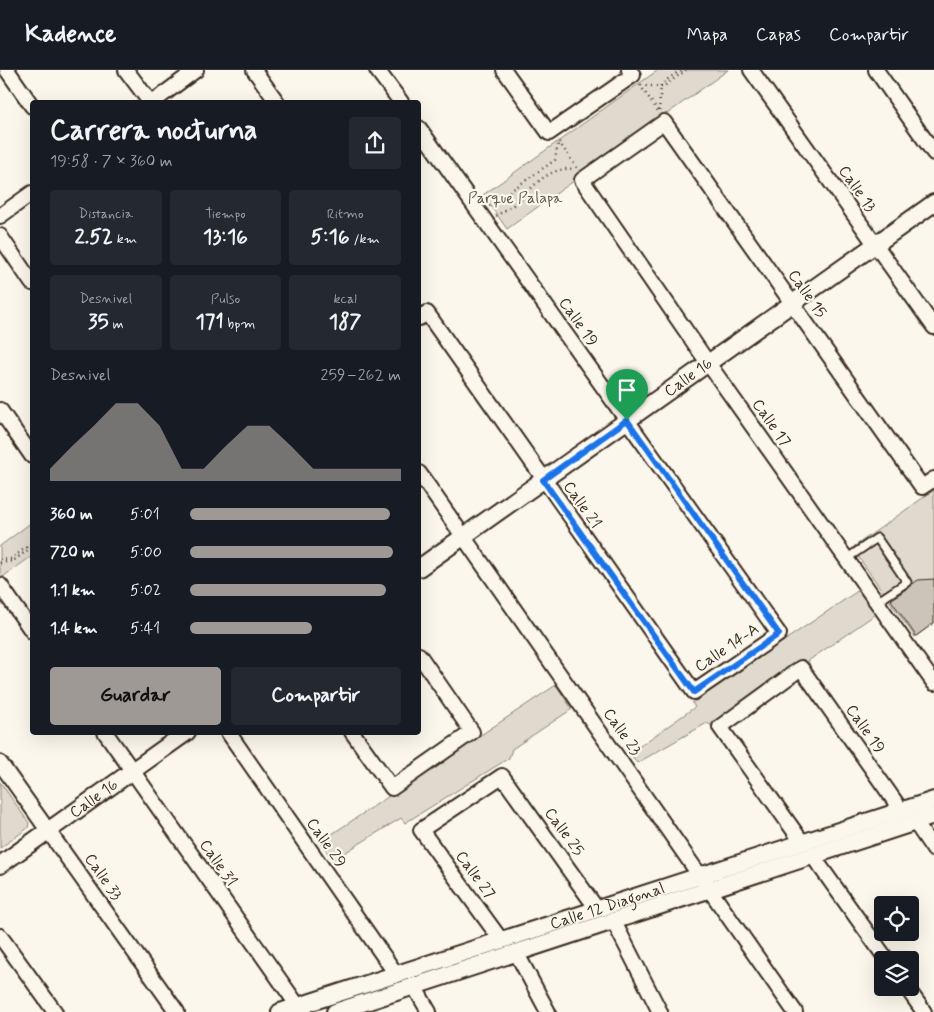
<!DOCTYPE html>
<html lang="es">
<meta charset="utf-8">
<style>
body{margin:0;font-family:Mynerve,sans-serif;background:#242831;color:#f1f3f6;height:100vh;display:flex;flex-direction:column;font-size:19px;white-space:nowrap}
*{box-sizing:border-box;margin:0}
p{font-size:16px;color:#9ea1a6}
.icon{flex:none;width:28px;height:28px;fill:none;stroke:currentColor;stroke-width:2;stroke-linecap:round;stroke-linejoin:round}
.map{position:relative;flex:1;overflow:hidden}
.panel{position:absolute;left:30px;top:30px;width:391px;height:635px;display:flex;flex-direction:column;background:#171b24;border-radius:5px;box-shadow:0 5px 20px #0002}
.panel>*{flex:none}
.buttons{position:absolute;left:874px;top:826px;display:grid;gap:10px}
.buttons a{display:grid;place-items:center;width:45px;height:45px;border-radius:5px;background:#171b24;box-shadow:0 5px 20px #0002;font-size:25px}
.pin{position:absolute;display:grid;place-items:center;width:42px;height:42px;color:#fff;margin:-51px -21px;border-radius:50% 50% 50% 0;rotate:-45deg;box-shadow:0 0 5px #0007}
.pin .icon{rotate:45deg}
.round{display:grid;place-items:center;flex:none;width:52px;height:52px;border-radius:5px;background:#242831}
.head{display:flex;align-items:center;justify-content:space-between;height:85px;padding:0 20px}
h1{font-size:28px;font-weight:800;line-height:38px}
.stats{display:grid;grid-template-columns:repeat(3,1fr);gap:8px;height:85px;padding:5px 20px}
.stats div{display:grid;align-content:center;border-radius:5px;background:#242831;text-align:center}
.stats b{font-size:21px;font-weight:800}
.stats small{font-size:14px;font-weight:400}
.stats p{font-size:14px}
.chart{height:140px;padding:10px 20px}
.chart p{display:flex;justify-content:space-between}
.chart svg{width:100%;height:90px;margin-top:5px;fill:#9f9995;opacity:.7}
.action{display:flex;gap:10px;margin-top:auto;padding:10px 20px}
.action a{flex:1;height:58px;border-radius:5px;background:#9f9995;color:#111;font-size:20px;font-weight:800;line-height:58px;text-align:center}
.action a+a{background:#242831;color:#f1f3f6}
ul{padding:0 20px;list-style:none;font-size:16px}
li{display:grid;grid-template-columns:80px 60px 1fr;align-items:center;height:38px}
li i{height:12px;border-radius:6px;background:#9f9995}
header{display:flex;align-items:center;gap:30px;box-sizing:border-box;height:70px;padding:0 25px;background:#171b24;border-bottom:1px solid #363941}
header strong{font-size:24px}
nav{display:flex;gap:28px;margin-inline-start:auto;font-size:18px}
.map>svg:first-child{display:block}
.green{fill:#dfd9ce;stroke:#8d8276}
.building{fill:#ccc4b9;stroke:#3b2a1e}
.lines{fill:none;stroke-linecap:round;stroke-linejoin:round}
.service-casing{stroke:#3b2a1e;stroke-width:11}
.minor-casing{stroke:#3b2a1e;stroke-width:18}
.tertiary-casing{stroke:#3b2a1e;stroke-width:20}
.path{stroke:#3b2a1e;stroke-width:2.5;stroke-dasharray:1 4;stroke-linecap:butt}
.service{stroke:#fbf7ec;stroke-width:7}
.minor{stroke:#fbf7ec;stroke-width:14}
.tertiary{stroke:#fbf7ec;stroke-width:16}
.route-casing{stroke:#fff;stroke-width:10}
.route{stroke:#1a73e8;stroke-width:6}
.labels{text-anchor:middle;dominant-baseline:central;stroke-width:4.5;stroke-linejoin:round;paint-order:stroke}
.street-label{font-size:16px;fill:#3b2a1e;stroke:#fbf7ec}
.park-label{font-size:16px;fill:#64564a;stroke:#fbf7ec}
</style>
<header>
<strong>Kadence</strong>
<nav><a>Mapa</a><a>Capas</a><a>Compartir</a></nav>
</header>
<div class="map">
<svg width="934" height="942" viewBox="0 0 934 942">
<rect width="100%" height="100%" fill="#fbf7ec"/>
<filter id="ink" filterUnits="userSpaceOnUse"><feTurbulence type="fractalNoise" baseFrequency=".02" numOctaves="2"/><feDisplacementMap in="SourceGraphic" scale="10" xChannelSelector="R" yChannelSelector="G"/><feConvolveMatrix kernelMatrix="1 2 1 2 8 2 1 2 1" color-interpolation-filters="sRGB"/></filter>
<g filter="url(#ink)">
<g class="green">
<path d="M 658,0 L 728,0 L 507,159 L 483,125 Z"/>
<path d="M 934,420 L 934,553 L 915,567 L 852,478 Z"/>
<path d="M 32,452 L 32,486 L 0,509 L 0,476 Z"/>
<path d="M 859,520 L 876,544 L 808,591 L 810,595 L 710,655 L 707,653 L 637,693 L 630,683 L 695,637 L 692,633 Z"/>
<path d="M 556,615 L 572,639 L 512,679 L 509,688 L 405,753 L 401,748 L 333,790 L 320,772 Z"/>
<path d="M 0,712 L 29,753 L 28,758 L 0,778 Z"/>
</g>
<path class="building" d="M 934,509 L 934,553 L 916,566 L 891,530 L 918,510 Z"/>
<g class="lines">
<defs>
<path id="service" d="M 846,489 L 877,468 L 907,512 L 877,532"/>
<g id="minor">
<path d="M 7,0 L 32,36"/>
<path d="M 126,0 L 150,32"/>
<path d="M 254,0 L 277,32"/>
<path d="M 377,0 L 401,32"/>
<path d="M 504,0 L 549,63 L 633,5 L 629,0"/>
<path d="M 751,0 L 934,257"/>
<path d="M 876,0 L 934,83"/>
<path d="M 153,32 L 196,0"/>
<path d="M 419,58 L 779,564 L 694,622 L 427,243 L 419,248"/>
<path d="M 0,146 L 32,123"/>
<path d="M 0,166 L 32,213"/>
<path d="M 0,340 L 32,386"/>
<path d="M 419,403 L 795,942"/>
<path d="M 934,409 L 922,417 L 664,52 L 582,110 L 708,293 L 934,613"/>
<path d="M 0,515 L 32,561"/>
<path d="M 105,662 L 298,936 L 305,942"/>
<path d="M 228,662 L 396,904"/>
<path d="M 352,662 L 392,718 L 472,662 L 419,585"/>
<path d="M 0,693 L 177,942"/>
<path d="M 915,752 L 934,780"/>
<path d="M 802,772 L 720,657 L 801,598 L 901,740"/>
<path d="M 812,785 L 887,890"/>
<path d="M 613,850 L 660,942"/>
<path d="M 0,866 L 55,942"/>
<path d="M 501,870 L 421,760 L 502,706 L 597,839"/>
<path d="M 516,882 L 548,942"/>
<path d="M 414,916 L 429,942"/>
<path d="M 907,918 L 924,942"/>
</g>
<g id="tertiary">
<path id="s1" d="M 419,498 L 934,133"/>
<path id="s2" d="M 0,795 L 187,662"/>
<path id="s3" d="M 280,942 L 934,730"/>
<path d="M 335,942 L 934,746"/>
</g>
</defs>
<use href="#service" class="service-casing"/>
<use href="#minor" class="minor-casing"/>
<use href="#tertiary" class="tertiary-casing"/>
<g class="path">
<path d="M 640,15 L 658,41"/>
<path d="M 641,15 L 663,17 L 686,0"/>
<path d="M 659,41 L 661,14 L 681,0"/>
<path d="M 559,72 L 577,98"/>
<path d="M 489,136 L 555,90 L 558,74"/>
<path d="M 496,146 C 505,140 518,133 525,125 C 538,110 553,97 574,99"/>
<path d="M 0,490 L 11,489 L 32,473"/>
<path d="M 0,493 L 13,491 L 32,477"/>
</g>
<use href="#service" class="service"/>
<use href="#minor" class="minor"/>
<use href="#tertiary" class="tertiary"/>
</g>
</g>
<g class="lines" filter="url(#ink)">
<defs>
<path id="route" d="M 627,350 L 779,564 L 694,622 L 543,410 Z"/>
</defs>
<use href="#route" class="route-casing"/>
<use href="#route" class="route"/>
</g>
<g class="labels">
<g class="street-label">
<text transform="translate(857 119) rotate(55)">Calle 13</text>
<text transform="translate(807 224) rotate(55)">Calle 15</text>
<text transform="translate(578 252) rotate(55)">Calle 19</text>
<text stroke="none"><textPath href="#s1" startOffset="330">Calle 16</textPath></text>
<text transform="translate(771 353) rotate(55)">Calle 17</text>
<text transform="translate(582 435) rotate(55)">Calle 21</text>
<text transform="translate(727 578) rotate(-34)">Calle 14-A</text>
<text transform="translate(865 659) rotate(55)">Calle 19</text>
<text transform="translate(622 662) rotate(55)">Calle 23</text>
<text stroke="none"><textPath href="#s2" startOffset="115">Calle 16</textPath></text>
<text transform="translate(564 762) rotate(54)">Calle 25</text>
<text transform="translate(326 773) rotate(55)">Calle 29</text>
<text transform="translate(218 793) rotate(55)">Calle 31</text>
<text transform="translate(475 805) rotate(54)">Calle 27</text>
<text transform="translate(103 807) rotate(55)">Calle 33</text>
<text stroke="none"><textPath href="#s3" startOffset="344">Calle 12 Diagonal</textPath></text>
</g>
<g class="park-label">
<text x="515" y="128">Parque Palapa</text>
</g>
</g>
</svg>
<div class="buttons">
<a><svg class="icon" aria-label="locate" viewBox="0 0 24 24"><circle cx="12" cy="12" r="6"/><path d="M12 2v4M12 18v4M2 12h4M18 12h4"/></svg></a>
<a><svg class="icon" aria-label="layers" viewBox="0 0 24 24"><path d="M12 4l9 5-9 5-9-5zM3 14l9 5 9-5"/></svg></a>
</div>
<div class="pin" style="left:627px;top:350px;background:#1e9e55"><svg class="icon" aria-label="arrive" viewBox="0 0 24 24"><path d="M6 21V4h12l-3 4 3 4H6"/></svg></div>
<section class="panel">
<div class="head"><div><h1>Carrera nocturna</h1><p>19:58 · 7 × 360 m</p></div><a class="round"><svg class="icon" aria-label="share" viewBox="0 0 24 24"><path d="M12 15V3M7 8l5-5 5 5M5 13v7h14v-7"/></svg></a></div>
<div class="stats">
<div><p>Distancia</p><b>2.52<small> km</small></b></div>
<div><p>Tiempo</p><b>13:16</b></div>
<div><p>Ritmo</p><b>5:16<small> /km</small></b></div>
</div>
<div class="stats">
<div><p>Desnivel</p><b>35<small> m</small></b></div>
<div><p>Pulso</p><b>171<small> bpm</small></b></div>
<div><p>kcal</p><b>187</b></div>
</div>
<div class="chart"><p><span>Desnivel</span>259–262 m</p>
<svg viewBox="0 0 160 44" preserveAspectRatio="none"><path d="M0 44V38L10 27L20 17L30 6L40 6L50 17L60 38L70 38L80 27L90 17L100 17L110 27L120 38L130 38L140 38L150 38L160 38V44z"/></svg>
</div>
<ul>
<li><b>360 m</b>5:01<i style="width:95%"></i></li>
<li><b>720 m</b>5:00<i style="width:96%"></i></li>
<li><b>1.1 km</b>5:02<i style="width:93%"></i></li>
<li><b>1.4 km</b>5:41<i style="width:58%"></i></li>
</ul>
<div class="action"><a>Guardar</a><a>Compartir</a></div>
</section>
</div>
